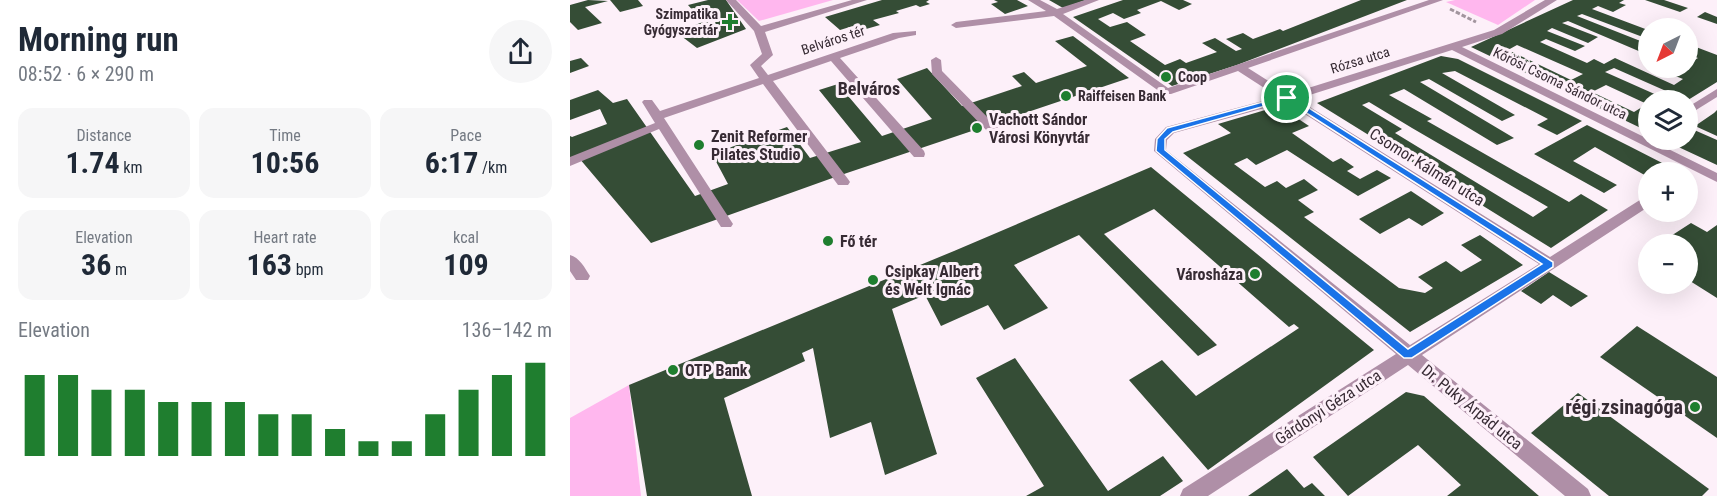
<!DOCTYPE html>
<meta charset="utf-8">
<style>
body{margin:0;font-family:"Roboto Condensed",sans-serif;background:#f6f6f7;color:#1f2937;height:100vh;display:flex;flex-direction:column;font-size:22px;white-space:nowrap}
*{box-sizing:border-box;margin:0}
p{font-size:20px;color:#747a83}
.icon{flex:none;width:33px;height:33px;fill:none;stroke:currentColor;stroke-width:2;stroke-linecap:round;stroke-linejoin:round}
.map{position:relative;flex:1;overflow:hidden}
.drawer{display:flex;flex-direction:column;background:#fff;width:570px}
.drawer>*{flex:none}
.needle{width:39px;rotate:222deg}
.fabs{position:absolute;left:1068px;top:18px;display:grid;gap:12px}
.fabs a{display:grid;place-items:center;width:60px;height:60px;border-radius:50%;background:#fff;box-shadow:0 6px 24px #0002;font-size:30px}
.pin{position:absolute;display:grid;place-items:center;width:51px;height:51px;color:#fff;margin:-26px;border:3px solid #fff;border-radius:50%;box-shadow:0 2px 6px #0007}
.round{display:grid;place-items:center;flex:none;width:63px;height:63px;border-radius:32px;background:#f6f6f7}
.headline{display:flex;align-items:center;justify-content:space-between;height:102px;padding:0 18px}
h1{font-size:33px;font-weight:700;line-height:45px}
.stats{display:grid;grid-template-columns:repeat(3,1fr);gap:9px;height:102px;padding:6px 18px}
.stats div{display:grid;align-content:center;border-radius:15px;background:#f6f6f7;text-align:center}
.stats b{font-size:30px;font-weight:700}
.stats small{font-size:16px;font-weight:400}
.stats p{font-size:16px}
.chart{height:168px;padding:12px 18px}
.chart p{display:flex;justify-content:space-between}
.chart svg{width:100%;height:108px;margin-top:6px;stroke:#1f7e2f;stroke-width:6}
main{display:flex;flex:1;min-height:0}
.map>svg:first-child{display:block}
.green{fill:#ffb7ee}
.building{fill:#354d36;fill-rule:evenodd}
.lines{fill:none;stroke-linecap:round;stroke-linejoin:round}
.path{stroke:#a2959e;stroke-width:3;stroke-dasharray:4.5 2;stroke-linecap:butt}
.street{fill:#af8fa7;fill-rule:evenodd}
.route{fill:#1a73e8;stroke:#fff;stroke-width:1.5;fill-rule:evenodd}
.poi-dot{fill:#1f7e2f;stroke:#fdf0f9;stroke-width:2}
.labels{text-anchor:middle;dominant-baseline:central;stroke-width:6;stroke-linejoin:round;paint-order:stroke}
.far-poi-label{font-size:14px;font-weight:bold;fill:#372b34;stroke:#fdf0f9;text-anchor:start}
.far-street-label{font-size:14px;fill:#372b34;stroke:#fdf0f9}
.poi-label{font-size:16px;font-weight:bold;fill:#372b34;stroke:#fdf0f9;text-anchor:start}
.street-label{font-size:16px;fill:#372b34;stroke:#fdf0f9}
.far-district-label{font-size:18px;font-weight:bold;fill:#372b34;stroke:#fdf0f9}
.near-poi-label{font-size:20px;font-weight:bold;fill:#372b34;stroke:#fdf0f9;text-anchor:end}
</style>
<main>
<section class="drawer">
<div class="headline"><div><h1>Morning run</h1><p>08:52 · 6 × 290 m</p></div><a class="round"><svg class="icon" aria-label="share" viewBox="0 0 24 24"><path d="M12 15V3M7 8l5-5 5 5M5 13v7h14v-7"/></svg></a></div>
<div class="stats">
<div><p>Distance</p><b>1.74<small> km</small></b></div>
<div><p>Time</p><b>10:56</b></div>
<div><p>Pace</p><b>6:17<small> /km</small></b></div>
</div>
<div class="stats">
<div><p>Elevation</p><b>36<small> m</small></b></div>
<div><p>Heart rate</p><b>163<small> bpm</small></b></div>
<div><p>kcal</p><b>109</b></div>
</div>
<div class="chart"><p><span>Elevation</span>136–142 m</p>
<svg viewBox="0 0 160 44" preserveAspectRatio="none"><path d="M5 44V11M15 44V11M25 44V17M35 44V17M45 44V22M55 44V22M65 44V22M75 44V27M85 44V27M95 44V33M105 44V38M115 44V38M125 44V27M135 44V17M145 44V11M155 44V6"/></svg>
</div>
</section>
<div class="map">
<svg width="1147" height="496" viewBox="0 0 1147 496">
<rect width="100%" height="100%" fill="#fdf0f9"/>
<g class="green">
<path d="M 167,0 L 263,0 L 189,21 Z"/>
<path d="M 885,0 L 965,0 L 928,25 L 876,2 Z"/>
<path d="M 59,385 L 71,496 L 0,496 L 0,418 Z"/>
</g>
<g class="building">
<path d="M 18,0 L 38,1 L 15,7 L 32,23 L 8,30 L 0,22 L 0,5 Z"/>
<path d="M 40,0 L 68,0 L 73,6 L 50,12 Z"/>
<path d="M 138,0 L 156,0 L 176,29 L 127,48 L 106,32 L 133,22 L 118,5 Z"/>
<path d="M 312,0 L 359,0 L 356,2 L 360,4 L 350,7 L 346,5 L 326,11 L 329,13 L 303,20 L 310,25 L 289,31 L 283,26 L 270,30 L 255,17 Z"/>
<path d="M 424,0 L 447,0 L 458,6 L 435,14 L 421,4 L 428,2 Z"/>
<path d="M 479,0 L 516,0 L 493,8 Z"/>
<path d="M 553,0 L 613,0 L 622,4 L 609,10 L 591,1 L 567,10 L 571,13 L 554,19 L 543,13 L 528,19 L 540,27 L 557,22 L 576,35 L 560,41 L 595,65 L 610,59 L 616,63 L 647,52 L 632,43 L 645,38 L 666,51 L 672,49 L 656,39 L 673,33 L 683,39 L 710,29 L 713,31 L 791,0 L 837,0 L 667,65 L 602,86 L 503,17 Z"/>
<path d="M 1003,0 L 1054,0 L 1049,3 L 1056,5 L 1043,12 L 1028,6 L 1022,9 L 1078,30 L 1078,39 L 1012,14 L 1007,16 L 1078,44 L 1078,55 L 998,21 L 992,23 L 1028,37 L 1018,43 L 982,28 L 977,31 L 1015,46 L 1005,51 L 976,39 L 970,42 L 1017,63 L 1024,59 L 1034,64 L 1045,58 L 1104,85 L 1113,79 L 1085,68 L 1118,68 L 1118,60 L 1121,62 L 1128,58 L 1118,54 L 1118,44 L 1147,55 L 1147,82 L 1118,100 L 1078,100 L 1078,127 L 1075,130 L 901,47 ZM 947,45 L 1013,74 L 1001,80 L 938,50 ZM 1044,68 L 1096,91 L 1089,96 L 1035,72 ZM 1036,85 L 1077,104 L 1064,112 L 1022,92 Z"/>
<path d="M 1075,0 L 1094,0 L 1118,8 L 1110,12 Z"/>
<path d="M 1135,12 L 1147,17 L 1147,24 L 1127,17 Z"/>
<path d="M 503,36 L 559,78 L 268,176 L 81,243 L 9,158 L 0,158 L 0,136 L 2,137 L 37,124 L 30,109 L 0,120 L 0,100 L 28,90 L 43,103 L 57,99 L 125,196 L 158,184 L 142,154 L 217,127 L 240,158 L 291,142 L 249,90 L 268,84 L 312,136 L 362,119 L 327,79 L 357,68 L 392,106 L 452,86 L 442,76 L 454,72 L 466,83 L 517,66 L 485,41 Z"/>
<path d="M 871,56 L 888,59 L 1012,121 L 987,135 L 967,125 L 978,119 L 885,71 L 872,73 L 945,115 L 932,121 L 859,79 L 850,82 L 944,138 L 927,145 L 834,89 L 819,95 L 862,119 L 857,121 L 999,202 L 1011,194 L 1038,210 L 981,248 L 747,103 ZM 799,102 L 842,128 L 978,207 L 963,217 L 825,133 L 832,129 L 792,105 Z"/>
<path d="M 11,58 L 19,66 L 0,73 L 0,61 Z"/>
<path d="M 709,106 L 739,126 L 722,133 L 763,162 L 771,158 L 784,167 L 777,171 L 790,179 L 807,170 L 821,178 L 788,196 L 717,150 L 686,165 L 677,158 L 664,164 L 695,187 L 707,181 L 716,188 L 734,179 L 748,190 L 728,200 L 744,212 L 734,217 L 829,288 L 855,293 L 863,288 L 848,277 L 876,261 L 891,272 L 912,260 L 891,245 L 910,235 L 953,265 L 840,332 L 613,153 L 661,133 L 648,124 Z"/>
<path d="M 1147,110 L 1147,136 L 1125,126 L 1144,113 Z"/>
<path d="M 1017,125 L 1059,146 L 1102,168 L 1095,172 L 1078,172 L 1078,177 L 1025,147 L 1003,161 L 1047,185 L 1034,193 L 964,154 Z"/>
<path d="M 1122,129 L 1147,140 L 1147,165 L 1102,144 L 1108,140 L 1118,140 L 1118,132 Z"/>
<path d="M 581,167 L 804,350 L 638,470 L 559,380 L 592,360 L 626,396 L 729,328 L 724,324 L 719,327 L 584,209 L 534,234 L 647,345 L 628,356 L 509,235 L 444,265 L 478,308 L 434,330 L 418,305 L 371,326 L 355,295 L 322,309 L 367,454 L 315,475 L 301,422 L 260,438 L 243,348 L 232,353 L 235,361 L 154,398 L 182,496 L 77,496 L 59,385 L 384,251 Z"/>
<path d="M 841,191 L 874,213 L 852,226 L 839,218 L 810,234 L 789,219 Z"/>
<path d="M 1121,223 L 1137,232 L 1147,225 L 1147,298 L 1120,281 L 1124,278 L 1118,274 L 1118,244 L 1090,243 Z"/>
<path d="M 979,272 L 1018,296 L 1001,307 L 983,295 L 971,304 L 951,291 Z"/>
<path d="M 1067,326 L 1147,377 L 1147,438 L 1030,357 Z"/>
<path d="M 445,358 L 538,491 L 593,456 L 613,481 L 590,496 L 456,496 L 474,486 L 406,378 Z"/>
<path d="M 836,392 L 854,396 L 969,496 L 877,496 L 891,485 L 848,445 L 778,496 L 743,457 Z"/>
<path d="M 1008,393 L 1139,489 L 1132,496 L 1039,496 L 961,433 Z"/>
<path d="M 717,469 L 734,488 L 742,483 L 755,496 L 678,496 Z"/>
</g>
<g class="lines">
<path class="path" d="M 880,9 L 906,22"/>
<g class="street">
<path d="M 156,0 L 166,0 L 191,26 L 282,0 L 297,0 L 195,32 L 203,55 L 191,66 L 198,75 L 323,33 L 346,31 L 346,35 L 329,38 L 270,58 L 354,151 L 355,154 L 354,157 L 344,157 L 261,61 L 203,81 L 278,179 L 280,182 L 278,185 L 268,185 L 193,84 L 94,118 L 163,224 L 161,227 L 151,227 L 89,129 L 0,166 L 0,157 L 85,123 L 72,102 L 74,100 L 82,100 L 90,111 L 189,78 L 180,65 L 192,54 L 184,31 Z"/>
<path d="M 458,0 L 470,0 L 487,9 L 515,0 L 529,0 L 493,14 L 598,88 L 859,0 L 873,0 L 678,68 L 719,94 L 924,30 L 975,0 L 987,0 L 932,34 L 892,47 L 1147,173 L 1147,182 L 882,50 L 727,99 L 980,257 L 1073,198 L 1078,197 L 1078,207 L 852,355 L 1018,489 L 1021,496 L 995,496 L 838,365 L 638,496 L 610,496 L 613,489 L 826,354 L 584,151 L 585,139 L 596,127 L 708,97 L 668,71 L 601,94 L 593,94 L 484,16 L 386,28 L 381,25 L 386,22 L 476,11 ZM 716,102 L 969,264 L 840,345 L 596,150 L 597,140 L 604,133 Z"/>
<path d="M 366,57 L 371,60 L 372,71 L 428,128 L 430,131 L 428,134 L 420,134 L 362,74 L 361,60 Z"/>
<path d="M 1147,89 L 1147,97 L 1118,115 L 1118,107 Z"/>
<path d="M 0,255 C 9,257 15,268 20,276 L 18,280 L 6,280 L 0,271 Z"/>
</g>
</g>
<path class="route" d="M 715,96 L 720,96 L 983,262 L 983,267 L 842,358 L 834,358 L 586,151 L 587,139 L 597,128 ZM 716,100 L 972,264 L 838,349 L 595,150 L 595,139 L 603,132 Z"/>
<g class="poi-dot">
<path d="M157 13h6v6h6v6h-6v6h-6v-6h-6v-6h6z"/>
<circle cx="596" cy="77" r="6"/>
<circle cx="496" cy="96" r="6"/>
<circle cx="407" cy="128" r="6"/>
<circle cx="129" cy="145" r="6"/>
<circle cx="258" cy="241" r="6"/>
<circle cx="685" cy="274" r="6"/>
<circle cx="303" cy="280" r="6"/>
<circle cx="103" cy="370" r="6"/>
<circle cx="1125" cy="407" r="6"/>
</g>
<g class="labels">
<g class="far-poi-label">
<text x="148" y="14" text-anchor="end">Szimpatika<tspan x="148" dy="16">Gyógyszertár</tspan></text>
<text x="608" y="77">Coop</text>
<text x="508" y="96">Raiffeisen Bank</text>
</g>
<g class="far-street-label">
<text transform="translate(263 40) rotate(-18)">Belváros tér</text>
<text transform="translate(790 60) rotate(-17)">Rózsa utca</text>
<text transform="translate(990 83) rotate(26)">Kőrösi Csoma Sándor utca</text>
</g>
<g class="poi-label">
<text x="419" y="119">Vachott Sándor<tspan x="419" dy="18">Városi Könyvtár</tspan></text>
<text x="141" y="136">Zenit Reformer<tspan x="141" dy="18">Pilates Studio</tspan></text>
<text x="270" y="241">Fő tér</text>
<text x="315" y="271">Csipkay Albert<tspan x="315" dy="18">és Welt Ignác</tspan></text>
<text x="673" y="274" text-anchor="end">Városháza</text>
<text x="115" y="370">OTP Bank</text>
</g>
<g class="street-label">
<text transform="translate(857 167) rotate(32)">Csomor Kálmán utca</text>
<text transform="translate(758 407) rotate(-33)">Gárdonyi Géza utca</text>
<text transform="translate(902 407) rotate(39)">Dr. Puky Árpád utca</text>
</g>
<g class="far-district-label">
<text x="299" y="88">Belváros</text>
</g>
<g class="near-poi-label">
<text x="1113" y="407">régi zsinagóga</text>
</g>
</g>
</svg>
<div class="fabs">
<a><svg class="needle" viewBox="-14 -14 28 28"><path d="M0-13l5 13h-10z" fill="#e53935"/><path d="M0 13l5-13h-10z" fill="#747a83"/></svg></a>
<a><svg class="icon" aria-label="layers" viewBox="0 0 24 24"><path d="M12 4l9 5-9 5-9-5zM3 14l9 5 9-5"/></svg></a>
<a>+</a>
<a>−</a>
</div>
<div class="pin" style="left:717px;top:98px;background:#1e9e55"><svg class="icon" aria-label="arrive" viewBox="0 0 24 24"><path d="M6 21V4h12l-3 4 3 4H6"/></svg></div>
</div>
</main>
